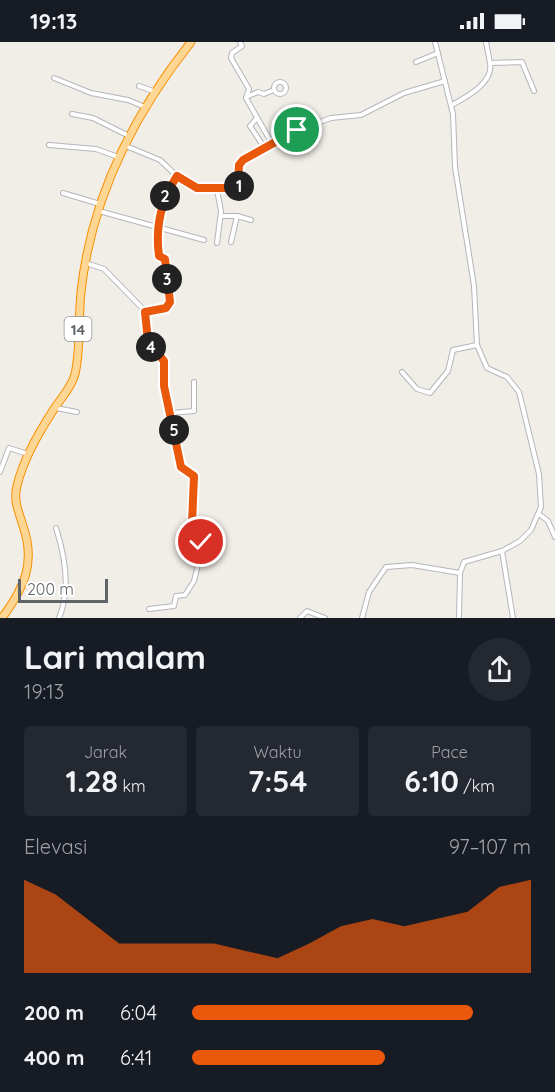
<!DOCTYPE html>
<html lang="id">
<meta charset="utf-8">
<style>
body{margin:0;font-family:Quicksand,sans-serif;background:#242831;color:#f1f3f6;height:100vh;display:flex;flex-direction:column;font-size:22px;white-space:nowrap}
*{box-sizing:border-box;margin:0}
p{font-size:20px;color:#9ea1a6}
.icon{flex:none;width:33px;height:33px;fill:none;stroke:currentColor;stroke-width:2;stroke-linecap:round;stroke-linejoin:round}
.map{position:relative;height:576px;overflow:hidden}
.side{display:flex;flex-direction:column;background:#171b24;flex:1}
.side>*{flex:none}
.scale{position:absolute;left:18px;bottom:15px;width:90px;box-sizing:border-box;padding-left:6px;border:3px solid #5f6468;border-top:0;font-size:16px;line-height:21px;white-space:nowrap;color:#5f6468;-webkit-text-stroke:4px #fff;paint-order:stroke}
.pin{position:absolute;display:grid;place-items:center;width:51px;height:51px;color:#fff;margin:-26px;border:3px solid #fff;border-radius:50%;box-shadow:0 2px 6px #0007}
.km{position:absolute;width:30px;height:30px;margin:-15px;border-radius:50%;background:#222;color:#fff;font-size:16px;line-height:30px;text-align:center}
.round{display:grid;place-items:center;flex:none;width:63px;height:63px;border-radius:32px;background:#242831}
.head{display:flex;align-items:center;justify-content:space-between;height:102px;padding:0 24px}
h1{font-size:33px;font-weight:700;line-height:45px}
.stats{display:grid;grid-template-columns:repeat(3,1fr);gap:9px;height:102px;padding:6px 24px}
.stats div{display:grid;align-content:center;border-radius:6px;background:#242831;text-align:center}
.stats b{font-size:30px;font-weight:700}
.stats small{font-size:16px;font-weight:400}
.stats p{font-size:16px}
.chart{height:168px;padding:12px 24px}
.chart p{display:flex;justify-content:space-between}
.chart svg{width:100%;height:108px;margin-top:6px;fill:#ea580c;opacity:.7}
ul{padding:0 24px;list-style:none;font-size:20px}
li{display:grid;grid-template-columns:96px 72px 1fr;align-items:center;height:45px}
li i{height:15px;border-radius:8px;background:#ea580c}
.status{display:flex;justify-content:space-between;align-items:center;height:42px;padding:0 30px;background:#171b24;direction:ltr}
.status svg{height:16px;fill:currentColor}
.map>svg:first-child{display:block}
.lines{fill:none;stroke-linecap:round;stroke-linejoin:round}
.minor-casing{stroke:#b3b6ba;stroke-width:6}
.highway-casing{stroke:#f88f01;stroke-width:9}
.minor{stroke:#fff;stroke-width:4}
.highway{stroke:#fdd693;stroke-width:7}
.route-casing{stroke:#fff;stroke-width:12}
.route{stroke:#ea580c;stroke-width:8}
.labels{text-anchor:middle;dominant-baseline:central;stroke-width:6;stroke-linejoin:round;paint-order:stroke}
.shield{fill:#fff;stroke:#8f9295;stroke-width:1.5}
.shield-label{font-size:15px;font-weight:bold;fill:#5f6468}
</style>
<div class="status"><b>19:13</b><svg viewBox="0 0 49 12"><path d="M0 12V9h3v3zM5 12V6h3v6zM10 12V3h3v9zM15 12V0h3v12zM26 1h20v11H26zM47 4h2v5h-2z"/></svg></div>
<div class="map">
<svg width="555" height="576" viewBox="0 0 555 576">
<rect width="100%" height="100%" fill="#f1eee8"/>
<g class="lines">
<defs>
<g id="minor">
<path d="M 240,0 L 242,4 L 232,11 L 231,16 L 249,47 L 246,56 L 271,100"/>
<path d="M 435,0 L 453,72 L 455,125 L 474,244 L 477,303 L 487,326 L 507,335 L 519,350 L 539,432 L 541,465 L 531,488 L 520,499 L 502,509 L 464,520 L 460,531 L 459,576"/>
<path d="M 486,0 L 490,21"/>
<path d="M 416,20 L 438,11"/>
<path d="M 54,36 L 91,51 L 128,58 L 145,65"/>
<circle cx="280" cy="46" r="6"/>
<path d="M 139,44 L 153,49"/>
<path d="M 246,55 L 258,50 L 264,52 L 274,48"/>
<path d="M 452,63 C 466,55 494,41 490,21 L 522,20 L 534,49"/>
<path d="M 72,72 L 93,76 L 129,94"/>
<path d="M 257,76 L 250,84 L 264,105"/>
<path d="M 49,103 L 96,107 L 118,115"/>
<path d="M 126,104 L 160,118 L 180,137 L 197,146 L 217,148 L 221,169 L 217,201"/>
<path d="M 217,148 L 239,145 L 241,121 L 271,101 L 297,88 L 331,76 L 361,73 L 404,51 L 445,39"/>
<path d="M 63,151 L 100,162"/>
<path d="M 99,169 L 204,198"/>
<path d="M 221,174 L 237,174 L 231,200"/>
<path d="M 237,174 L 251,178"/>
<path d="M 86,221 L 104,227 L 143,267 L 148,299 L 164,319 L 164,344 L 181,425 L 194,434 L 192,482 L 201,497 L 202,507 L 194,539 L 185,553 L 176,554 L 174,564 L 149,567"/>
<path d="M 145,270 L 166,266 L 170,262 L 165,216 L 159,214 C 155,185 162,158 177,134"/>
<path d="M 402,330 L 417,347 L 430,351 L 448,329 L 453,308 L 477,303"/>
<path d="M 56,366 L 77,370"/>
<path d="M 171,371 L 194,369 L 194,340"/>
<path d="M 0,430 L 9,406 L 28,412"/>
<path d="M 539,472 L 548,479 L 555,495"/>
<path d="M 56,486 C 65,514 71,548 59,576"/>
<path d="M 502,509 L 513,576"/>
<path d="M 300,576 L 307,569 L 325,576"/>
<path d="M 362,576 L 369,550 L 386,525 L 412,523 L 460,531"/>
</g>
<path id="highway" d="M 2,576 C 24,546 36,521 23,484 C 19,470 13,459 17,444 C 23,417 39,390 54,367 C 61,356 72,345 75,332 C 81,306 78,277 81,250 C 91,157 134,72 191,0"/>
</defs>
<use href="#minor" class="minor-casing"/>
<use href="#highway" class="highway-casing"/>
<use href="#minor" class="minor"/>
<use href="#highway" class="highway"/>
</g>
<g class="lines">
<defs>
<path id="route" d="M 201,500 L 192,482 L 194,434 L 181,425 L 164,344 L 164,319 L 148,299 L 145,270 L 166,266 L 170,260 L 165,217 L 159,214 C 155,185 162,157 177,134 L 197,146 L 238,146 L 239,123 L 243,118 L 297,88"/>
</defs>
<use href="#route" class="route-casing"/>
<use href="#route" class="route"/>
</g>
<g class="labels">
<rect class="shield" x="64.5" y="275" width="27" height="24" rx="4.5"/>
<g class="shield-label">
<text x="78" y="287">14</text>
</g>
</g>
</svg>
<div class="scale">200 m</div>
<div class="pin" style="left:297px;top:88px;background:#1e9e55"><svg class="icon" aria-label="arrive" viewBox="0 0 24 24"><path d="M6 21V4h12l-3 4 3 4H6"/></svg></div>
<div class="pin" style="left:201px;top:500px;background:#d93025"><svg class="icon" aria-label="check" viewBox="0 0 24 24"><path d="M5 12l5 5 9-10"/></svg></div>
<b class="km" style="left:239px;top:144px">1</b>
<b class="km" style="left:165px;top:154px">2</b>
<b class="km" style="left:167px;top:237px">3</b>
<b class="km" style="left:151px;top:305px">4</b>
<b class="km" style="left:174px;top:388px">5</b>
</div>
<section class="side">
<div class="head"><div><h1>Lari malam</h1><p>19:13</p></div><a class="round"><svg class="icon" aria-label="share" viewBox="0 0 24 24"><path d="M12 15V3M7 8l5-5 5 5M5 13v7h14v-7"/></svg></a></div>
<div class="stats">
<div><p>Jarak</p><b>1.28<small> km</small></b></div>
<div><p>Waktu</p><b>7:54</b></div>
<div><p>Pace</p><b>6:10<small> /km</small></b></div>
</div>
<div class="chart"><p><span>Elevasi</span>97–107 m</p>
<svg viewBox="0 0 160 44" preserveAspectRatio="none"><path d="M0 44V6L10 12L20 22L30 32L40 32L50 32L60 32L70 35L80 38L90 32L100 25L110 22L120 25L130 22L140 19L150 9L160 6V44z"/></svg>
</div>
<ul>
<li><b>200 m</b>6:04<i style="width:83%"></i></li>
<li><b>400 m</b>6:41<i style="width:57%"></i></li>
</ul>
</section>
